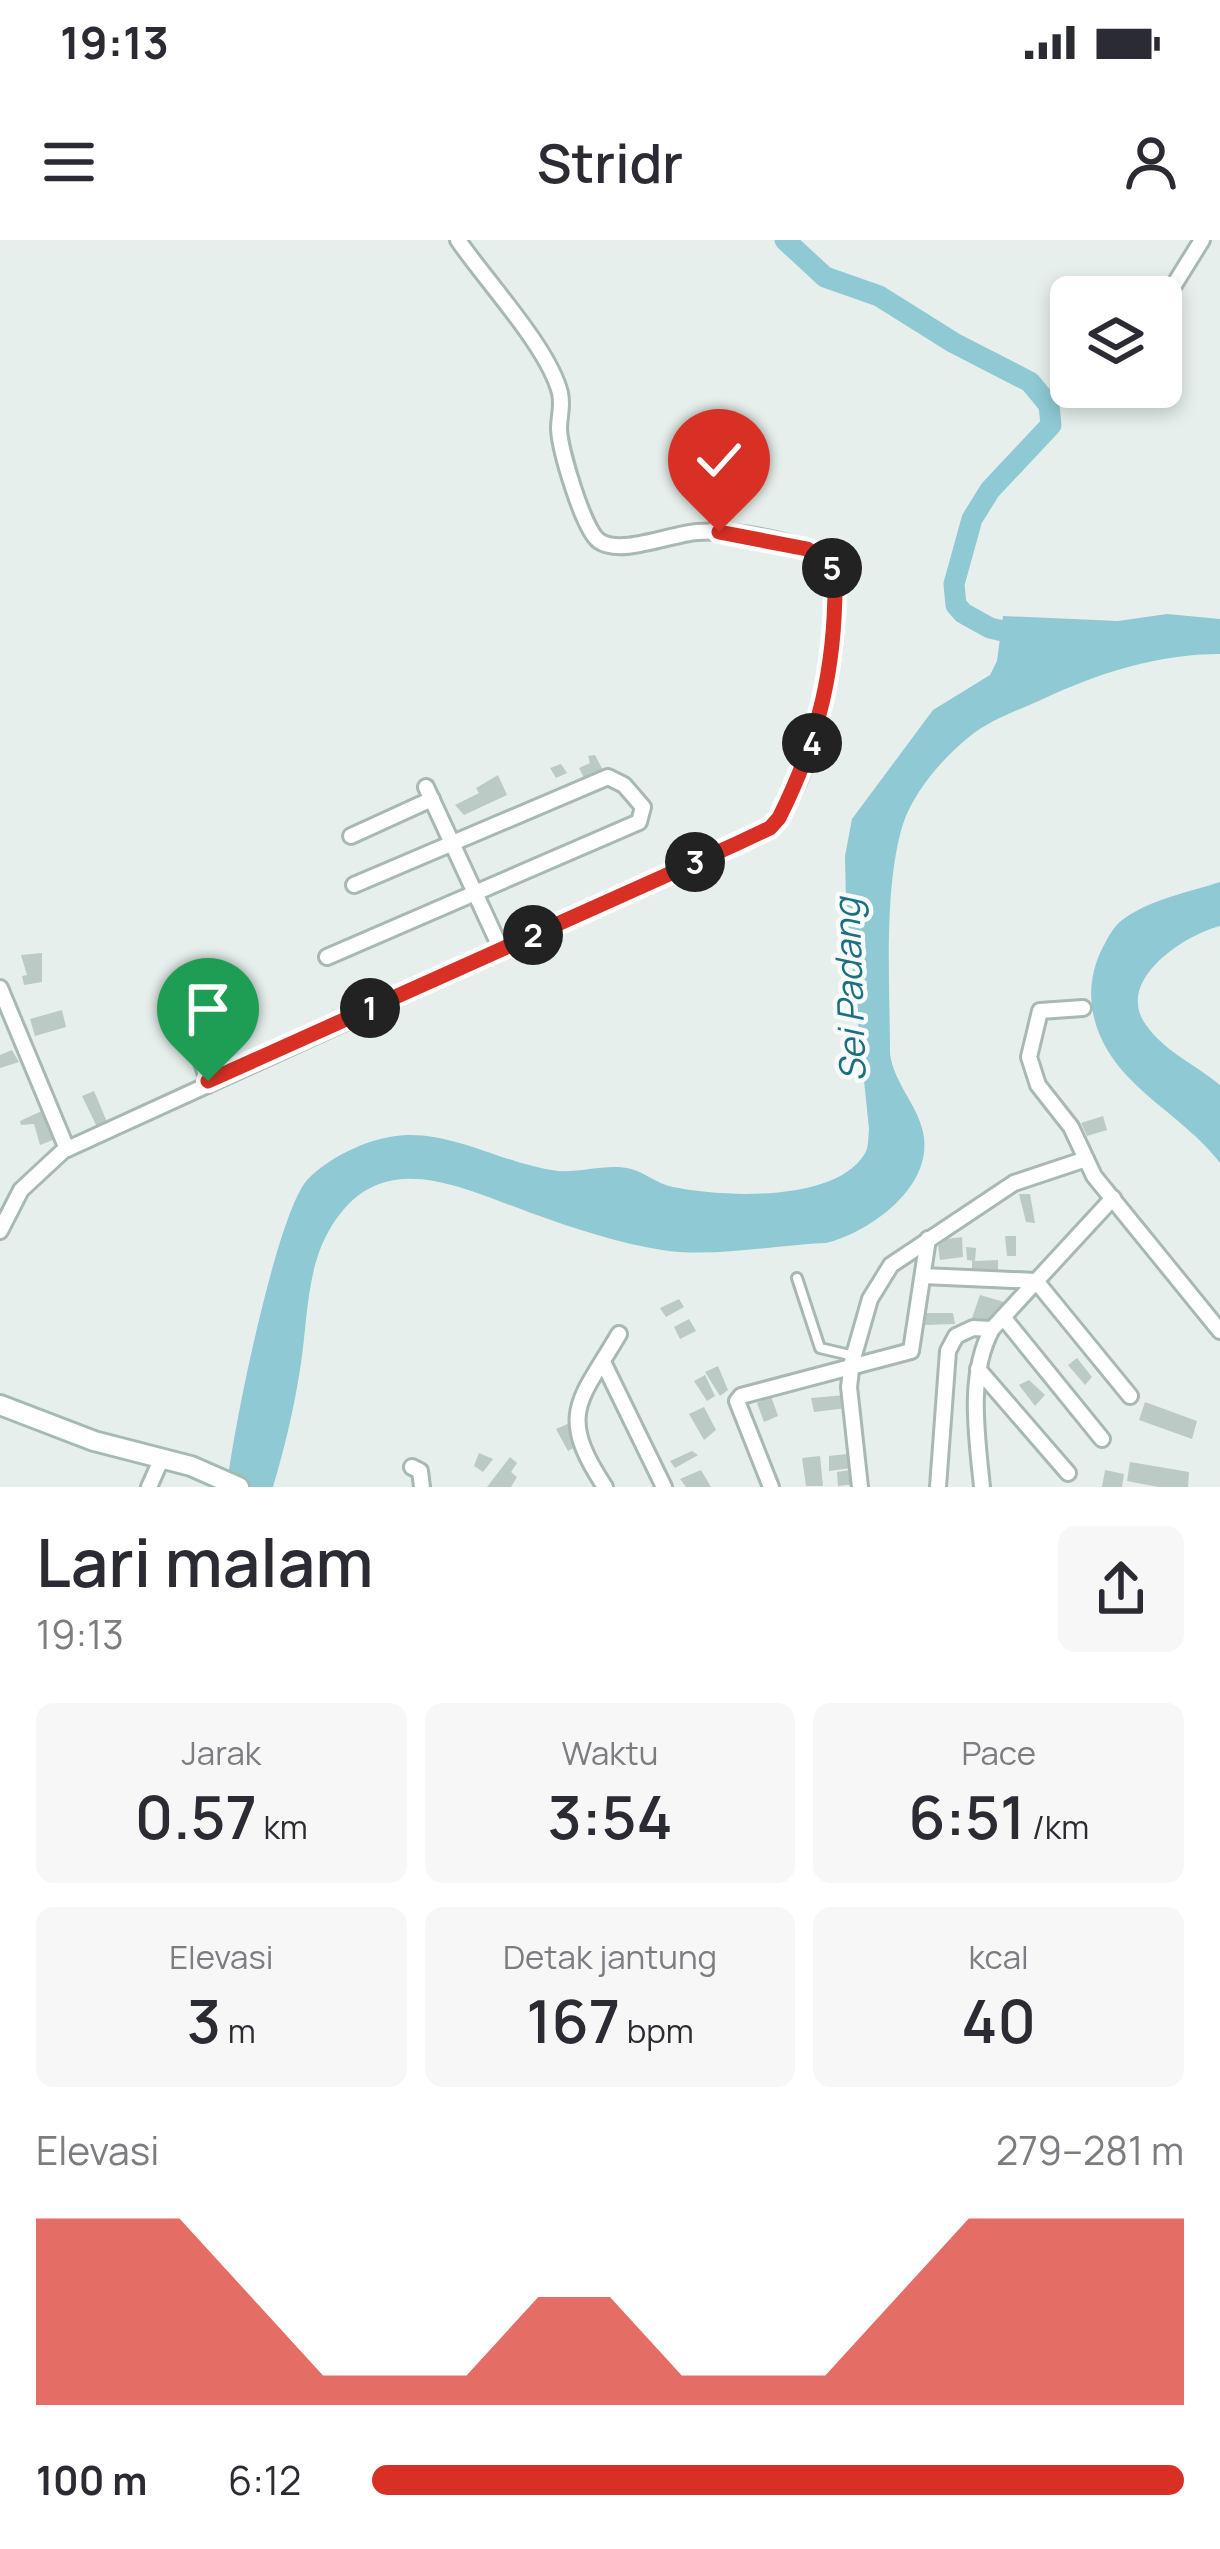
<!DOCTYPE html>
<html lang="id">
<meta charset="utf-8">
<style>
body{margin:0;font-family:Manrope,sans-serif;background:#f7f7f7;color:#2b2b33;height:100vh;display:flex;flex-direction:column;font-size:45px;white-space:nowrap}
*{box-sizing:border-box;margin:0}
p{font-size:39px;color:#7c7c81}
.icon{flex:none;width:66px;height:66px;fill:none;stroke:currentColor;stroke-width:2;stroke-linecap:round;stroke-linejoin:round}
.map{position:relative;height:1247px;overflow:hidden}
.side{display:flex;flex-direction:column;background:#fff;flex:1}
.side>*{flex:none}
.controls{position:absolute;left:1050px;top:36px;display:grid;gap:24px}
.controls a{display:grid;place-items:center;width:132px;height:132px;border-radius:18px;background:#fff;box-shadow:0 6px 18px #0003;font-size:60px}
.pin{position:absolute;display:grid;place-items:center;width:102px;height:102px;color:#fff;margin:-123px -51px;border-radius:50% 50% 50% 0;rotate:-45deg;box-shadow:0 0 12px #0007}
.pin .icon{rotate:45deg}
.km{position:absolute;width:60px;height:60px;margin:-30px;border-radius:50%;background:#222;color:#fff;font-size:33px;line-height:60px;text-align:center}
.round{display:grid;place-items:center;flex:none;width:126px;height:126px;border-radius:18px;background:#f7f7f7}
.headline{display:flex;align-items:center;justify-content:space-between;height:204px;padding:0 36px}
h1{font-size:66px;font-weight:600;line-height:90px}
.figures{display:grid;grid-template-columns:repeat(3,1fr);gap:18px;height:204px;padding:12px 36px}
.figures div{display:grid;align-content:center;border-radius:18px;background:#f7f7f7;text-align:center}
.figures b{font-size:60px;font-weight:600}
.figures small{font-size:33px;font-weight:400}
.figures p{font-size:33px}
.chart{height:336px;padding:24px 36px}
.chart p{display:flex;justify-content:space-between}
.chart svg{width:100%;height:216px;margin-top:12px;fill:#d93025;opacity:.7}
ul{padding:0 36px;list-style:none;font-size:39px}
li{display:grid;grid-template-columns:192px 144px 1fr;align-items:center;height:90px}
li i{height:30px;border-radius:15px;background:#d93025}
.status{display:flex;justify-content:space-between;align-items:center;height:84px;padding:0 60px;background:#fff;direction:ltr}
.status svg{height:33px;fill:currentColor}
header{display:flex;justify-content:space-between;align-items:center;height:156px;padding:0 36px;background:#fff;font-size:54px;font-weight:600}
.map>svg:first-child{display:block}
.water{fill:#8ec9d4}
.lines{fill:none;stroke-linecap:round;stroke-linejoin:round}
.river{stroke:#8ec9d4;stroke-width:21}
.building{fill:#bbcac4}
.lane-casing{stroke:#a8b8b2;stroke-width:14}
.street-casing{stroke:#a8b8b2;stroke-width:20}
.secondary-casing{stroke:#a4bbb3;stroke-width:24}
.lane{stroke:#fff;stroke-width:8}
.street{stroke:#fff;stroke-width:14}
.secondary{stroke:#fff;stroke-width:18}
.route-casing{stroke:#fff;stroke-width:24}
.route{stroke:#d93025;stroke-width:15}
.labels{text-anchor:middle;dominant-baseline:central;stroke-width:9;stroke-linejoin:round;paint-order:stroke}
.water-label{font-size:36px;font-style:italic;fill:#1c6f80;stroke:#f7fbf9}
</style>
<div class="status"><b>19:13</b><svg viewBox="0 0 49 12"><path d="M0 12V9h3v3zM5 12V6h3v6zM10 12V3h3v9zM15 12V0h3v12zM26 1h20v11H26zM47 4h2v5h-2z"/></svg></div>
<header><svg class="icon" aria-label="menu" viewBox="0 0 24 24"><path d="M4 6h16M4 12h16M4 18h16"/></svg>Stridr<svg class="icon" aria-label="person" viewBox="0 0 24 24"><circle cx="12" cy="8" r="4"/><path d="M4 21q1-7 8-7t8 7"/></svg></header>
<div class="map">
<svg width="1220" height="1247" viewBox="0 0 1220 1247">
<rect width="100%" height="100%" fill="#e6efeb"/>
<g class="water">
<path d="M 1167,374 L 1220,379 L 1220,414 C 1157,414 1099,433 1043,459 C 1017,471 991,479 969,497 C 943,518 914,551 903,584 C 883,649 890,745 890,814 C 894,843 917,864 923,892 C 935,946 870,992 826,1003 C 775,1005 711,1018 662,1010 C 618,1003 573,988 531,973 C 454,945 374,902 325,998 C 307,1034 307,1083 301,1123 C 295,1164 285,1207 273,1247 L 227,1247 C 232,1194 277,971 308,939 C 332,915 373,896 407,895 C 459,894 507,925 558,931 C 581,933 608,923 631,929 C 646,933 657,944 673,947 C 721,957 833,963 864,915 C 869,908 868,898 869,889 L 846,663 L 845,616 L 852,579 L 933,470 L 990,435 L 997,421 L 1003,376 L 1118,381 Z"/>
<path d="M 1220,642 L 1220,686 C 1184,695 1114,741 1146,785 C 1164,811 1196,825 1220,845 L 1220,923 C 1196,891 1160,869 1132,841 C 1095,805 1078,755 1103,707 C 1109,696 1114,685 1125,678 C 1152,659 1189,652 1220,642 Z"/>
</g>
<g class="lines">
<path class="river" d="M 785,0 L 825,37 L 879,56 L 954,103 L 1030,142 L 1049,165 L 1051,185 L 990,250 L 972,279 L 954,344 L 956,365 L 963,373 L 990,388 L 1029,397"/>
</g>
<g class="building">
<path d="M 595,515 L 606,536 L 595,540 L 593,532 L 591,539 L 585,540 L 579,528 L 590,523 L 588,516 Z"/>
<path d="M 561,524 L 567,533 L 556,538 L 550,528 Z"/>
<path d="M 498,535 L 507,555 L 464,575 L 455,565 L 479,553 L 476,548 Z"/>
<path d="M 42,713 L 42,742 L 24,745 L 22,736 L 27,735 L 21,715 Z"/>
<path d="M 62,770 L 66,787 L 35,796 L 30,779 Z"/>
<path d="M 12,810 L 19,822 L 0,828 L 0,815 Z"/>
<path d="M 94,851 L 107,882 L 97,887 L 82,856 Z"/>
<path d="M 46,869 L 58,898 L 40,905 L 34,884 L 21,885 L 20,881 Z"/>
<path d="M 1103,876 L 1107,890 L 1087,896 L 1081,883 Z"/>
<path d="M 1019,954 L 1030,954 L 1035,983 L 1026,982 Z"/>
<path d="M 1005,996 L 1016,996 L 1016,1016 L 1007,1016 Z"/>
<path d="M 962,997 L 963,1017 L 940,1020 L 938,1006 L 946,999 Z"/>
<path d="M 966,1007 L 976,1008 L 975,1021 L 998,1020 L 998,1034 L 972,1034 L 972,1021 L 975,1021 L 967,1020 Z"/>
<path d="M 980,1055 L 1004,1062 L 1003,1074 L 992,1076 L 986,1087 L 972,1078 Z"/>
<path d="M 679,1059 L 684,1067 L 666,1077 L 660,1068 Z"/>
<path d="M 925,1073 L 953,1073 L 955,1084 L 925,1085 Z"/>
<path d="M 689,1079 L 696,1091 L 680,1099 L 674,1087 Z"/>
<path d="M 1077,1118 L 1092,1137 L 1085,1145 L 1068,1125 Z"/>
<path d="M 718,1126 L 728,1150 L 720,1156 L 705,1132 Z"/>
<path d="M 705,1135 L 715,1156 L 707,1161 L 694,1141 Z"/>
<path d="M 1029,1140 L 1045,1155 L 1035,1166 L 1019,1145 Z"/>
<path d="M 846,1155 L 847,1168 L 814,1172 L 811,1158 Z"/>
<path d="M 771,1156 L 778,1176 L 764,1182 L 757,1163 Z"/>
<path d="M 1145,1162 L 1197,1181 L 1192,1199 L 1139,1180 Z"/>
<path d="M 704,1167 L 716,1190 L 704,1200 L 689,1174 Z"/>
<path d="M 572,1182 L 580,1204 L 568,1211 L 556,1189 Z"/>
<path d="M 692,1211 L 698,1215 L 675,1228 L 670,1221 Z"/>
<path d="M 479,1213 L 493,1219 L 483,1232 L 474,1226 Z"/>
<path d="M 856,1213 L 852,1228 L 829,1231 L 829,1216 Z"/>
<path d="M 820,1216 L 823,1246 L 806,1246 L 802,1218 Z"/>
<path d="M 510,1217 L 517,1223 L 511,1232 L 517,1237 L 511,1247 L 487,1247 Z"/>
<path d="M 1130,1222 L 1189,1232 L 1188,1247 L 1158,1247 L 1127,1241 Z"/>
<path d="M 856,1229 L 857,1244 L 838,1246 L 837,1232 Z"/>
<path d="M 701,1230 L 711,1247 L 686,1247 L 680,1239 Z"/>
<path d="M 1105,1230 L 1124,1234 L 1122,1247 L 1102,1247 Z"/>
</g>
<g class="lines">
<defs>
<path id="lane" d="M 797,1038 L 820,1108 L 854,1116"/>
<g id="street">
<path d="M 1161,66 L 1202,0"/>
<path d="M 426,547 L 501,709"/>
<path d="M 351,596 L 432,559"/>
<path d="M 327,717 L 639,582 L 643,567 L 624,545 L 608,537 L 354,645"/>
<path d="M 178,747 L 208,841"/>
<path d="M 0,748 L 67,909"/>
<path d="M 1083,768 L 1040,771 L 1029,817 L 1038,845 L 1071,887 L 1094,936 L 1220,1091"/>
<path d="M 0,991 L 21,950 L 63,911 L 770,588 C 814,542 851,382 830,322 C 803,301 732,289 697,292 C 670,294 621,316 599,301 C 583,289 560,210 559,189 C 559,176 563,166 560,153 C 549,108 485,40 458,0"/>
<path d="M 923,1036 L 1036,1041 L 1130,1156"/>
<path d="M 1003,1077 L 1102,1199"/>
<path d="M 603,1122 L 664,1247"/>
<path d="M 978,1129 L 1068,1233"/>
<path d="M 412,1227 L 420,1231 L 422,1247"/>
<path d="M 149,1247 L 161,1220"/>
<path d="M 605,1247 C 556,1173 580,1161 619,1094"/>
<path d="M 771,1247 L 737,1161 L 741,1156 L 911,1111 L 928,999"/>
<path d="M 860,1247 L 849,1147 L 852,1122 L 870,1059 L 891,1025 L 1014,943 L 1086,919"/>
<path d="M 938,1247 L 948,1111 L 956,1096 L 973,1088 L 992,1089"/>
<path d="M 982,1247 C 977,1196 967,1135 992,1089 L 1113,958"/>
</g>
<path id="secondary" d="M 0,1165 L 94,1201 L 191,1226 L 239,1247"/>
</defs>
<use href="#lane" class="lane-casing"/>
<use href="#street" class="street-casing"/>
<use href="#secondary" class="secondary-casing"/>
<use href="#lane" class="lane"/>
<use href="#street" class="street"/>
<use href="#secondary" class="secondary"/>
</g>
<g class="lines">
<defs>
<path id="route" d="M 208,841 L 736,604 L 770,588 L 779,578 C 819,498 836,427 835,337 L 830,322 L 807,309 L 719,292"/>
</defs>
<use href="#route" class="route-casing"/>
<use href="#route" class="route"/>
</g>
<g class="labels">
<g class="water-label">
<text transform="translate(849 750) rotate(-92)">Sei Padang</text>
</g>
</g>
</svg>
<div class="controls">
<a><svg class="icon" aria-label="layers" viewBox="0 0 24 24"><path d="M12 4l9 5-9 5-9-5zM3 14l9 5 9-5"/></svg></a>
</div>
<div class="pin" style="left:208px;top:841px;background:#1e9e55"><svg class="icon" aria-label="arrive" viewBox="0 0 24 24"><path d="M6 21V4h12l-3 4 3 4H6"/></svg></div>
<div class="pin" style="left:719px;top:292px;background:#d93025"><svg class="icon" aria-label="check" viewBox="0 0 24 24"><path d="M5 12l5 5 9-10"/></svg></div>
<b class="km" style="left:370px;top:768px">1</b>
<b class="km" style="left:533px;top:695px">2</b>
<b class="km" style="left:695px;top:622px">3</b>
<b class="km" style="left:812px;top:503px">4</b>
<b class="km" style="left:832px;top:328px">5</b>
</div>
<section class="side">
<div class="headline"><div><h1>Lari malam</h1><p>19:13</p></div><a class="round"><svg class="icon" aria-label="share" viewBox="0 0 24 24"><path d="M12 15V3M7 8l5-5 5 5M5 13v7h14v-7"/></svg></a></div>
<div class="figures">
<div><p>Jarak</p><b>0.57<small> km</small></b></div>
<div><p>Waktu</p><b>3:54</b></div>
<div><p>Pace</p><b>6:51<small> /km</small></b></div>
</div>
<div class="figures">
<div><p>Elevasi</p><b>3<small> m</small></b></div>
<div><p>Detak jantung</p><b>167<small> bpm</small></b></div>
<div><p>kcal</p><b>40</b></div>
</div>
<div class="chart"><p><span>Elevasi</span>279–281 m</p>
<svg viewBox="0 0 160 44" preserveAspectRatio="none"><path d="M0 44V6L10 6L20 6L30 22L40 38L50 38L60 38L70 22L80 22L90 38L100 38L110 38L120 22L130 6L140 6L150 6L160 6V44z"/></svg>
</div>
<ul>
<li><b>100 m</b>6:12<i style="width:100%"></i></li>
</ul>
</section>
